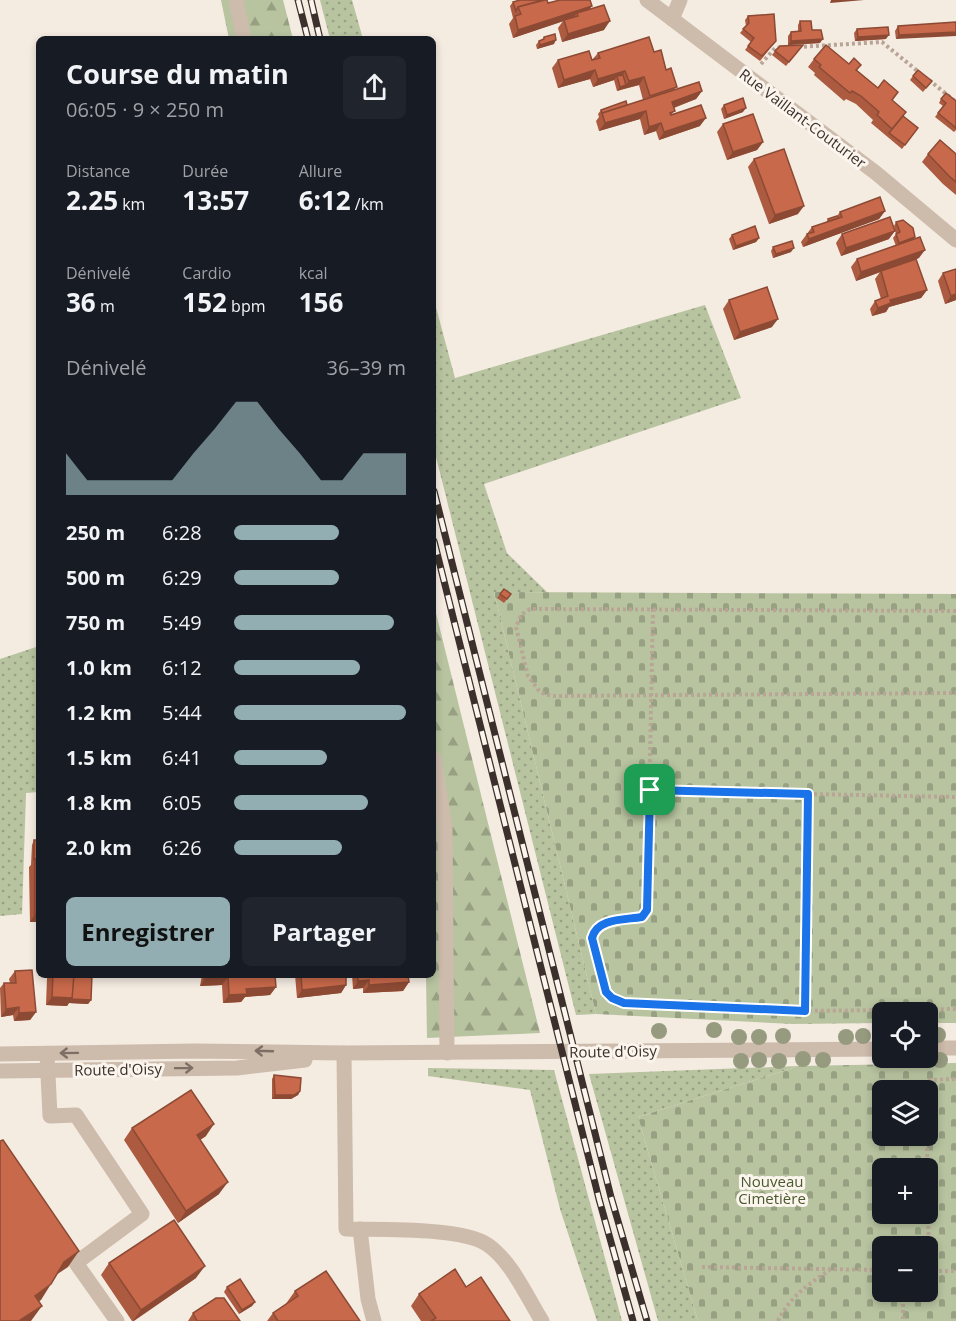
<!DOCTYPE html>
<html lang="fr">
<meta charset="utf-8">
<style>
body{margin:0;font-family:"Open Sans",sans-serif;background:#20242c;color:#f1f3f6;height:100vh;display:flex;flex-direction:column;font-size:22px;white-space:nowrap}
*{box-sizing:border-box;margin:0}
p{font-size:20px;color:#9ea1a6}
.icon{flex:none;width:33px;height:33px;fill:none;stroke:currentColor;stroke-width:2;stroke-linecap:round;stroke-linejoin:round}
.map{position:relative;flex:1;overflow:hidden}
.details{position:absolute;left:36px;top:36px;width:400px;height:942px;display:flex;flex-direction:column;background:#171b24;border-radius:9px;box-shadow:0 3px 9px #0003}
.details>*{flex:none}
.fabs{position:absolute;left:872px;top:1002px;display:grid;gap:12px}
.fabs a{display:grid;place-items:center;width:66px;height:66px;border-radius:9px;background:#171b24;box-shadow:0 3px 9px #0003;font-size:30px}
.pin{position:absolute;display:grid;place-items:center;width:51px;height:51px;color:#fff;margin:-26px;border-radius:12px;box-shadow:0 3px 9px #0006}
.round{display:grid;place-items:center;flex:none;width:63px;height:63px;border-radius:9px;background:#20242c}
.summary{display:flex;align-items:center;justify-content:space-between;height:102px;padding:0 30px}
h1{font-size:27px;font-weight:700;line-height:45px}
.metrics{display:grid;grid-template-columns:repeat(3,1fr);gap:9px;height:102px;padding:6px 30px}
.metrics div{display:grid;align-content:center}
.metrics b{font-size:26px;font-weight:700}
.metrics small{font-size:16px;font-weight:400}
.metrics p{font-size:16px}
.chart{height:168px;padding:12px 30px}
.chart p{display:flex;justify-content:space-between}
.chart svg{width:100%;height:108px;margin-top:6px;fill:#92aeb2;opacity:.7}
.action{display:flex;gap:12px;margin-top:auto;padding:12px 30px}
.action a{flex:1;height:69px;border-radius:9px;background:#92aeb2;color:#111;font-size:24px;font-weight:700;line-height:69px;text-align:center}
.action a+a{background:#20242c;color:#f1f3f6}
ul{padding:0 30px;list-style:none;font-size:20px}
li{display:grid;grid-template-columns:96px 72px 1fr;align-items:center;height:45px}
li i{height:15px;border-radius:8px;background:#92aeb2}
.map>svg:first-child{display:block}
.grass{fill:url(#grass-dots)}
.forest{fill:url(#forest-firs)}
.cemetery{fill:url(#cemetery-stones);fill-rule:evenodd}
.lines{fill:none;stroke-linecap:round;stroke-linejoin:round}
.path{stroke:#b9a596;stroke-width:4;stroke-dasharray:3 3;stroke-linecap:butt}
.minor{stroke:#cdbbac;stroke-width:15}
.rail-casing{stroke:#3b302b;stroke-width:7}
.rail{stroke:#fbf5ee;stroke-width:4.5;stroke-dasharray:14;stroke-linecap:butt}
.tree{fill:#969b7f}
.wall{fill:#ac5a40}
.shaded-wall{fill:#8c4a34}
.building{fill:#c8694b;stroke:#8c4a34;stroke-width:1.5}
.oneway{stroke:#7d6f65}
.route-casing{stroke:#fff;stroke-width:12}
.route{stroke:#1a73e8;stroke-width:8}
.labels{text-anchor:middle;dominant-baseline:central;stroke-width:6;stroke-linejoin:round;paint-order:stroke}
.street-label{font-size:15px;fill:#3b302b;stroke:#fbf5ee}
.park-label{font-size:15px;fill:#4a5a2e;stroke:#fbf5ee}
</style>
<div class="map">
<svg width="956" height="1321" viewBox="0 0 956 1321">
<defs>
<pattern id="grass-dots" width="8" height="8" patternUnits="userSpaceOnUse" patternTransform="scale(1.5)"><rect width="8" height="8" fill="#b8c4a0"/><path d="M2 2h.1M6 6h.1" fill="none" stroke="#97a083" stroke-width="1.8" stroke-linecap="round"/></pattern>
<pattern id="forest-firs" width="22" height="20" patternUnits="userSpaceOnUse" patternTransform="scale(1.5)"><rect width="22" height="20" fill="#b8c4a0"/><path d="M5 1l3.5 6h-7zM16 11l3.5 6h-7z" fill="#97a083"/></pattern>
<pattern id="cemetery-stones" width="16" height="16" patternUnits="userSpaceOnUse" patternTransform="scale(1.5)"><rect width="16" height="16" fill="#b8c4a0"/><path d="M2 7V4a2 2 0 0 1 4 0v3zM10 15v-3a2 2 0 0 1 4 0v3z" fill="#97a083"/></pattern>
</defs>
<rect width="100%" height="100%" fill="#f4ebe1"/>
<g class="grass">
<path d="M 320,0 L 352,0 L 363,39 L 330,39 Z"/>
<path d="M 434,300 L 455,378 L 705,305 L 741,398 L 484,484 L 507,553 L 547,592 L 494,592 L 596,1014 L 576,1015 L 434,449 Z"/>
<path d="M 39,646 L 39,792 L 26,793 L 22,914 L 0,916 L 0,659 Z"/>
<path d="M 799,1066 L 638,1117 L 698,1321 L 658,1321 L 589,1074 Z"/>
<path d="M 428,1068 L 554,1070 L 622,1321 L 597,1321 L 560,1209 L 530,1090 L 428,1076 Z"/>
</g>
<g class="forest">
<path d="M 221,0 L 283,0 L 293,39 L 229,39 Z"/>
<path d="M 434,605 L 540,1033 L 427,1038 L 426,975 L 434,975 Z"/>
</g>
<g class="cemetery">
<path d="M 494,592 L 956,594 L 956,1023 L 927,1023 L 927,1012 L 882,1012 L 882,1023 L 793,1024 L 596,1014 Z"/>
<path d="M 956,1063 L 956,1321 L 698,1321 L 638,1117 L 799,1066 ZM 882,1090 L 927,1090 L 927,1136 L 882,1136 ZM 882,1168 L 927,1168 L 927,1214 L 882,1214 ZM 882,1246 L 927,1246 L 927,1292 L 882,1292 Z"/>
</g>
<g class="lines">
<g class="path">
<path d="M 798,47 L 882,42 L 920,73"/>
<path d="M 761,64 L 775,48 L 782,47"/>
<path d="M 929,80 L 956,102"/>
<path d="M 653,609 L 647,910 L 642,917 C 624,920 596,918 592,938 L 606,992 L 612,998 L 624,1003 L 805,1011 L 956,1009"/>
<path d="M 956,611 L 530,609 L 521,615 L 516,627 L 528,676 L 540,692 L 551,696 L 956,693"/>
<path d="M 650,790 L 808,794 L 805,1011"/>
<path d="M 808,794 L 956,797"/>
<path d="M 926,1090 L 926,1080 L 956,1079"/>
<path d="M 927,1136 L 929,1271"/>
<path d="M 702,1267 L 882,1270"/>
<path d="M 927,1271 L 956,1271"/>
<path d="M 903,1292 L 903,1321"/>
<path d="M 778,1321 C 789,1298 809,1283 830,1270"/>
</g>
<g class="minor">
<path d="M 236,0 L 244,39"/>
<path d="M 647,0 L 876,173 L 956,240"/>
<path d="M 672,19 L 680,0"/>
<path d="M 434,759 L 445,827 L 447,1053"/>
<path d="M 927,1048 L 956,1048"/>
<path d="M 344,1053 L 346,1229 C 379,1230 463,1227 488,1245 C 512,1262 527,1297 542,1321"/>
<path d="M 0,1054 L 196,1051 L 344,1053 L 882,1049"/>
<path d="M 47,1054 L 50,1116 L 76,1115 L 142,1214 L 76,1263 L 117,1321"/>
<path d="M 0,1071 L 237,1068 L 305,1060"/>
<path d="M 360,1229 L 368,1299 L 374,1321"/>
</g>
<defs>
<g id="rail">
<path d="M 298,0 L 308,39"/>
<path d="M 311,0 L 320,39"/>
<path d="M 434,491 L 611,1197 L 647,1321"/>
<path d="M 434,541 L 599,1199 L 633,1321"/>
</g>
</defs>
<use href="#rail" class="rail-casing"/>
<use href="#rail" class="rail"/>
</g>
<g class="tree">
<circle cx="714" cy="1030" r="8"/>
<circle cx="659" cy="1031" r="8"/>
<circle cx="938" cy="1035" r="8"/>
<circle cx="783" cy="1036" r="8"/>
<circle cx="863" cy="1036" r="8"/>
<circle cx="739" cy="1037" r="8"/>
<circle cx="759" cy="1037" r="8"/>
<circle cx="846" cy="1037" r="8"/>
<circle cx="803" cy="1059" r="8"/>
<circle cx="759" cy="1060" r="8"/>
<circle cx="823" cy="1060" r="8"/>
<circle cx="940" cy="1060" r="8"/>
<circle cx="741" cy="1061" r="8"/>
<circle cx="779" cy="1061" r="8"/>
</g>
<g class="wall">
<path d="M 513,2 L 548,3 L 589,9 L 604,30 L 562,42 L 558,28 L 563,21 L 513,38 L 509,24 L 513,18 L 510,6 Z"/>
<path d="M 748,16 L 776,41 L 760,61 L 745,50 L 751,42 L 740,33 L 746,26 L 745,20 Z"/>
<path d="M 800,21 L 812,30 L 820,43 L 788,45 L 788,36 L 791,32 L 798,31 L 798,25 Z"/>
<path d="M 956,22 L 896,39 L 895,31 L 898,26 Z"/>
<path d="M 857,29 L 886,39 L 855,41 L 854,33 Z"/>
<path d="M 544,37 L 554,44 L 537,49 L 536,45 L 539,41 L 542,40 Z"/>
<path d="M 803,45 L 786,66 L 772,55 L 775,51 Z"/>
<path d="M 654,52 L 666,70 L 675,89 L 702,91 L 696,99 L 674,108 L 672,115 L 700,126 L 659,140 L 656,131 L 644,135 L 640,119 L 599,131 L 596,121 L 599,117 L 598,114 L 601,110 L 627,105 L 643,100 L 639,85 L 617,91 L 614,80 L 593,87 L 590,79 L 558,88 L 552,68 L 558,60 L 592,60 L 598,53 Z"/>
<path d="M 814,59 L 861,65 L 857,70 L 892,100 L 915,132 L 902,149 L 871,123 L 873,120 L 856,104 L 846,99 L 844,101 L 814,75 L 815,73 L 808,67 Z"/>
<path d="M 913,76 L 932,81 L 923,92 L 910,80 Z"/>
<path d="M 941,99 L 956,101 L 956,130 L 954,132 L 935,117 L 943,106 L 939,103 Z"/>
<path d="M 724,105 L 743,112 L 724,119 L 721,109 Z"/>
<path d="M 723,124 L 763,142 L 757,150 L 727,160 L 717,132 Z"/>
<path d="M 928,154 L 956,154 L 956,195 L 943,184 L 922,162 Z"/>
<path d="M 754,159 L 798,214 L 769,224 L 748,167 Z"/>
<path d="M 885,211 L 879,219 L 803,247 L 801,242 L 812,227 L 826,223 L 828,219 L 837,216 L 840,212 Z"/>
<path d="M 896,222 L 913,240 L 919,258 L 916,259 L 927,290 L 921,298 L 889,307 L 886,312 L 872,316 L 870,309 L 875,301 L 881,299 L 875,279 L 880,272 L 856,281 L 851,267 L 857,259 L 896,246 L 893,238 L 896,234 L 894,226 Z"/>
<path d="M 842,234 L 889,239 L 841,256 L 836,243 Z"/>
<path d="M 732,235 L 759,238 L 756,242 L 733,250 L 729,239 Z"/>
<path d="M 773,247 L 791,252 L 773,258 L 771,251 Z"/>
<path d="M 943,273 L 956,300 L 945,304 L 938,281 Z"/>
<path d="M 729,300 L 772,327 L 734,340 L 723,309 Z"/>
<path d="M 500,594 L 511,594 L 504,603 L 497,598 Z"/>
<path d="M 34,840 L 39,922 L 30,922 L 29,867 L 31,865 L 32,845 Z"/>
<path d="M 15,971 L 36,1012 L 30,1020 L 14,1021 L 13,1015 L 1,1017 L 0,988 L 4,983 L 10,983 L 9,979 Z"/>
<path d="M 49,975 L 92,975 L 91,1000 L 88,1004 L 69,1003 L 67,1006 L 46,1005 L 47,978 Z"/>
<path d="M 202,975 L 275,975 L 276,987 L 270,995 L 245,997 L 241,1002 L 223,1003 L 222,985 L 200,986 Z"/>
<path d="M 295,975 L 346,975 L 346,985 L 341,993 L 297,998 Z"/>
<path d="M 352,975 L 408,975 L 409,982 L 403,991 L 363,993 L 363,988 L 353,989 Z"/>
<path d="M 274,1075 L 300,1091 L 298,1095 L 291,1099 L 272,1099 L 272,1079 Z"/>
<path d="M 132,1128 L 206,1136 L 200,1140 L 219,1194 L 178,1223 L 124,1140 Z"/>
<path d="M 109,1263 L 196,1278 L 134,1321 L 132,1321 L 101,1275 Z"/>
<path d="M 227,1287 L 255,1302 L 252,1306 L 239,1314 L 224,1292 Z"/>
<path d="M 466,1287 L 510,1321 L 421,1321 L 411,1306 L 419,1294 Z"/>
<path d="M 295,1291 L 360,1321 L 267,1321 L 273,1313 L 285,1305 Z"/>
<path d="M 193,1313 L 240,1321 L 188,1321 Z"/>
</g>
<g class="shaded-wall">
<path d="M 831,0 L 864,0 L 830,3 Z"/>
<path d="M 592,6 L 586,14 L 577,13 L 573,18 L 513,38 L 518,30 Z"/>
<path d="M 610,21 L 604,30 L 562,42 L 568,34 Z"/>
<path d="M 956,32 L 956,36 L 896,39 L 899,35 Z"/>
<path d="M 889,35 L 886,39 L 855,41 L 858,37 Z"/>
<path d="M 823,39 L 820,43 L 788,45 L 791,41 Z"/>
<path d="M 556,40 L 554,44 L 537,49 L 540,45 Z"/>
<path d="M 595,70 L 590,79 L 558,88 L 564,80 Z"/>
<path d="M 625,71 L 620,79 L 617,76 L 614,80 L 593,87 L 598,79 Z"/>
<path d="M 644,77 L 639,85 L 623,89 L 629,81 Z"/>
<path d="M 626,85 L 623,89 L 617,91 L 620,87 Z"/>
<path d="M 702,91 L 696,99 L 667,110 L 672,102 Z"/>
<path d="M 746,108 L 743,112 L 724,119 L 727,115 Z"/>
<path d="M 646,111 L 640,119 L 599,131 L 605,123 Z"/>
<path d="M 706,118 L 700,126 L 659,140 L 664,132 Z"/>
<path d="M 661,123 L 656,131 L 644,135 L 649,127 Z"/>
<path d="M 763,142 L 757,150 L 727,160 L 733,152 Z"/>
<path d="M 804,206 L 798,214 L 769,224 L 775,215 Z"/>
<path d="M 885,211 L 879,219 L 803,247 L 809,239 Z"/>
<path d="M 895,231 L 889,239 L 841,256 L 846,248 Z"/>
<path d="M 915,237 L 912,241 L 896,247 L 899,243 Z"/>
<path d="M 759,238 L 756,242 L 733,250 L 736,246 Z"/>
<path d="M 794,248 L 791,252 L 773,258 L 776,254 Z"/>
<path d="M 925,250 L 919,258 L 856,281 L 861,272 Z"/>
<path d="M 927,290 L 921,298 L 889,307 L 886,312 L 872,316 L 878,308 L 890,300 Z"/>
<path d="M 956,294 L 956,300 L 945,304 L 951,296 Z"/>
<path d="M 778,319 L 772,327 L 734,340 L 740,332 Z"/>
<path d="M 35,914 L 39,914 L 39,922 L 30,922 Z"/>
<path d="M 228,977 L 222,985 L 200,986 L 205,978 Z"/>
<path d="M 369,980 L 363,988 L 353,989 L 358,981 Z"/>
<path d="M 409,982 L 403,991 L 363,993 L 369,985 Z"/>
<path d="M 346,985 L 341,993 L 297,998 L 302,990 Z"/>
<path d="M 276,987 L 270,995 L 245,997 L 241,1002 L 223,1003 L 229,995 L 246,989 Z"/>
<path d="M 52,997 L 73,998 L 91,1000 L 88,1004 L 69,1003 L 67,1006 L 46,1005 Z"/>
<path d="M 19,1007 L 13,1015 L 1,1017 L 6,1009 Z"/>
<path d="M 36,1012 L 30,1020 L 14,1021 L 19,1013 Z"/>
<path d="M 300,1091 L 298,1095 L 291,1099 L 272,1099 L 275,1095 Z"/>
<path d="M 214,1124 L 206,1136 L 189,1147 L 197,1135 Z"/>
<path d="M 228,1182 L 219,1194 L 178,1223 L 186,1211 Z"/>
<path d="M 79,1251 L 68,1267 L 53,1277 L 64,1262 Z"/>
<path d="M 205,1266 L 196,1278 L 133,1321 L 141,1310 Z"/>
<path d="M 51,1284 L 41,1300 L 24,1312 L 35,1296 Z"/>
<path d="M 255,1302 L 252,1306 L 239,1314 L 242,1310 Z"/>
<path d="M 42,1306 L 31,1321 L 19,1321 Z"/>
</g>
<g class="building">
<path d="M 520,0 L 543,0 L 518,7 L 516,11 L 513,2 Z"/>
<path d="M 545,0 L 547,0 L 548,3 L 560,0 L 590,0 L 592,6 L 518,30 L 515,16 L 521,14 L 518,7 Z"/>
<path d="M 604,5 L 610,21 L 568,34 L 564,20 L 578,16 L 577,13 Z"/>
<path d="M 774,14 L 776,41 L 762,56 L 748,46 L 754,38 L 743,29 L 749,23 L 748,16 Z"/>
<path d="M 800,21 L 811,21 L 812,30 L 821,30 L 823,39 L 791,41 L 791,32 L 801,31 Z"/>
<path d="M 956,22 L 956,32 L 899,35 L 898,26 Z"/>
<path d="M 888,27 L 889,35 L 858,37 L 857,29 Z"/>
<path d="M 555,34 L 556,40 L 540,45 L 539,41 L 544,39 L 544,37 Z"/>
<path d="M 649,37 L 654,52 L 661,50 L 666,70 L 671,68 L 677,87 L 650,96 L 644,77 L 629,81 L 625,71 L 598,79 L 595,70 L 564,80 L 558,60 L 589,51 L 592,60 L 600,58 L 598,53 Z"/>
<path d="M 803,45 L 789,62 L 775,51 L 780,46 Z"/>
<path d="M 826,45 L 849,64 L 854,58 L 861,65 L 856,70 L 878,88 L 884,80 L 898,92 L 892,100 L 906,112 L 892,129 L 877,115 L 879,112 L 861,96 L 852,91 L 850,93 L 819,67 L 821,65 L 814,59 Z"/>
<path d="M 918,70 L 932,81 L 926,88 L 913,76 Z"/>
<path d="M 623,75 L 626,85 L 620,87 L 617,76 Z"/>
<path d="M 699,82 L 702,91 L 672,102 L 675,111 L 670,113 L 671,115 L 701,105 L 706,118 L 664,132 L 661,123 L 649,127 L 646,111 L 605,123 L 602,113 Z"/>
<path d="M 946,93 L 956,101 L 956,128 L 938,113 L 946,103 L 941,99 Z"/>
<path d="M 743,98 L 746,108 L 727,115 L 724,105 Z"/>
<path d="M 626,101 L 627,105 L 602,113 L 601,110 Z"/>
<path d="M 753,114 L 763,142 L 733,152 L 723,124 Z"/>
<path d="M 903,116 L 918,128 L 905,145 L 889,133 Z"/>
<path d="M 940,140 L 956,154 L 956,182 L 949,176 L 928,154 Z"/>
<path d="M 784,149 L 804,206 L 775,215 L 754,159 Z"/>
<path d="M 880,197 L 885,211 L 809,239 L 807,234 L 814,232 L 812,227 L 842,217 L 840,212 Z"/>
<path d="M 837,216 L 838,218 L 829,221 L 828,219 Z"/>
<path d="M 890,217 L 895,231 L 846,248 L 842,234 Z"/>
<path d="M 903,220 L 913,228 L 915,237 L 899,243 L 896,234 L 900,232 L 896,222 Z"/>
<path d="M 755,226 L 759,238 L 736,246 L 732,235 Z"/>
<path d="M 920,237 L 925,250 L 861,272 L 857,259 Z"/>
<path d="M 792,241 L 794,248 L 776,254 L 773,247 Z"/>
<path d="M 916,259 L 927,290 L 890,300 L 891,303 L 878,308 L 875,301 L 888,296 L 881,271 Z"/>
<path d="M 956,269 L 956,294 L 951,296 L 943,273 Z"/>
<path d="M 767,287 L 778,319 L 740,332 L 729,300 Z"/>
<path d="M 504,589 L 511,594 L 507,599 L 500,594 Z"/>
<path d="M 34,840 L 39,840 L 39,859 L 35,859 L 34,861 Z"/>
<rect x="35" y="859" width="4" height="55"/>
<path d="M 32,970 L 36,1012 L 19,1013 L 19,1007 L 6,1009 L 4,983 L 16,983 L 15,971 Z"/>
<path d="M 53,975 L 74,975 L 73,998 L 52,997 Z"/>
<path d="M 74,975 L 92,975 L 91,1000 L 72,999 Z"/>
<path d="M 206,975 L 275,975 L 276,987 L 246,989 L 247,994 L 229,995 L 228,977 L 205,978 Z"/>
<path d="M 301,975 L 346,975 L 346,985 L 302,990 Z"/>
<path d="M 358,975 L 408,975 L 409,982 L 369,985 L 369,980 L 358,981 Z"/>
<path d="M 274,1075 L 301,1078 L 300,1091 L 294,1095 L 275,1095 Z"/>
<path d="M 191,1090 L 214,1124 L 197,1135 L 228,1182 L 186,1211 L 132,1128 Z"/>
<path d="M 3,1140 L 79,1251 L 64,1262 L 51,1284 L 35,1296 L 42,1306 L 19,1321 L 0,1321 L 0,1141 Z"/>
<path d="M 174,1220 L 205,1266 L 141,1310 L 109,1263 Z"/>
<path d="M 455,1269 L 466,1287 L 481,1277 L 510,1321 L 431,1321 L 436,1318 L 419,1294 Z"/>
<path d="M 326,1271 L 360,1321 L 278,1321 L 273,1313 L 298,1296 L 295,1291 Z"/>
<path d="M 240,1279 L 255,1302 L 242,1310 L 227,1287 Z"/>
<path d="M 216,1298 L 224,1298 L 240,1321 L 197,1321 L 193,1313 Z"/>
</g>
<defs><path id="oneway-shaft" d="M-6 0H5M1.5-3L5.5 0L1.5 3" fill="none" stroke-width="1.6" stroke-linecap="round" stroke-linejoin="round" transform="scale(1.5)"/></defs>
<g class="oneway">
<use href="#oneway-shaft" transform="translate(264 1051) rotate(-178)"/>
<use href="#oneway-shaft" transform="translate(69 1053) rotate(179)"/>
<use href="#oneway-shaft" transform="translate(184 1068) rotate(-1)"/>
</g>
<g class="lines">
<defs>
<path id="route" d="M 650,790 L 808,794 L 805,1011 L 624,1003 L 612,998 L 606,992 L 592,938 C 597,918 624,920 642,917 L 647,910 Z"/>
</defs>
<use href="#route" class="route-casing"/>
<use href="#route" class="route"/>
</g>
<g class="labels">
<g class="street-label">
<text transform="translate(803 118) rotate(37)">Rue Vaillant-Couturier</text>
<text transform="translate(613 1051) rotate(-1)">Route d'Oisy</text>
<text transform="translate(118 1069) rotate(-1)">Route d'Oisy</text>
</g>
<g class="park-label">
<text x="772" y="1181">Nouveau<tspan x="772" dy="17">Cimetière</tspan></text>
</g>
</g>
</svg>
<div class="fabs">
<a><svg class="icon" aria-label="locate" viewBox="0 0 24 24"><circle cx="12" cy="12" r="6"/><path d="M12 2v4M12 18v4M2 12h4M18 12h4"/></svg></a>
<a><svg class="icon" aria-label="layers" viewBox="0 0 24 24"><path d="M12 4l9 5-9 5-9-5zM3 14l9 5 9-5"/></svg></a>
<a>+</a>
<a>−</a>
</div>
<div class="pin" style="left:650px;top:790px;background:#1e9e55"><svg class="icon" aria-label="arrive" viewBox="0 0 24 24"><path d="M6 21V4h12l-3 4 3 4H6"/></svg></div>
<section class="details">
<div class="summary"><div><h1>Course du matin</h1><p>06:05 · 9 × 250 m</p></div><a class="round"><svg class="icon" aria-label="share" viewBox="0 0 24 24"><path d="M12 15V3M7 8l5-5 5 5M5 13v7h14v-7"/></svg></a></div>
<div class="metrics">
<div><p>Distance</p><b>2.25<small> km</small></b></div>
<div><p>Durée</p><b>13:57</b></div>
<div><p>Allure</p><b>6:12<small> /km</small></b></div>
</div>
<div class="metrics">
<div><p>Dénivelé</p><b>36<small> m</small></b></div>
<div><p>Cardio</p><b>152<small> bpm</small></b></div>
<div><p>kcal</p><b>156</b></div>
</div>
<div class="chart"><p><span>Dénivelé</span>36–39 m</p>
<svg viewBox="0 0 160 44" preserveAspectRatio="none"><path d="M0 44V27L10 38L20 38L30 38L40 38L50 38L60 27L70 17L80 6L90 6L100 17L110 27L120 38L130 38L140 27L150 27L160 27V44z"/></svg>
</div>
<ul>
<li><b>250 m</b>6:28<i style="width:61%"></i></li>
<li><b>500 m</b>6:29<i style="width:61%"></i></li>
<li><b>750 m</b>5:49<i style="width:93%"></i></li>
<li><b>1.0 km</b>6:12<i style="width:73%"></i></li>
<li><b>1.2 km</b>5:44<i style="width:100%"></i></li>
<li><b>1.5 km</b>6:41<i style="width:54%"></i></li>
<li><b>1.8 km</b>6:05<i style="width:78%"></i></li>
<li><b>2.0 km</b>6:26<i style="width:63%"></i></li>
</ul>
<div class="action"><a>Enregistrer</a><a>Partager</a></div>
</section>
</div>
